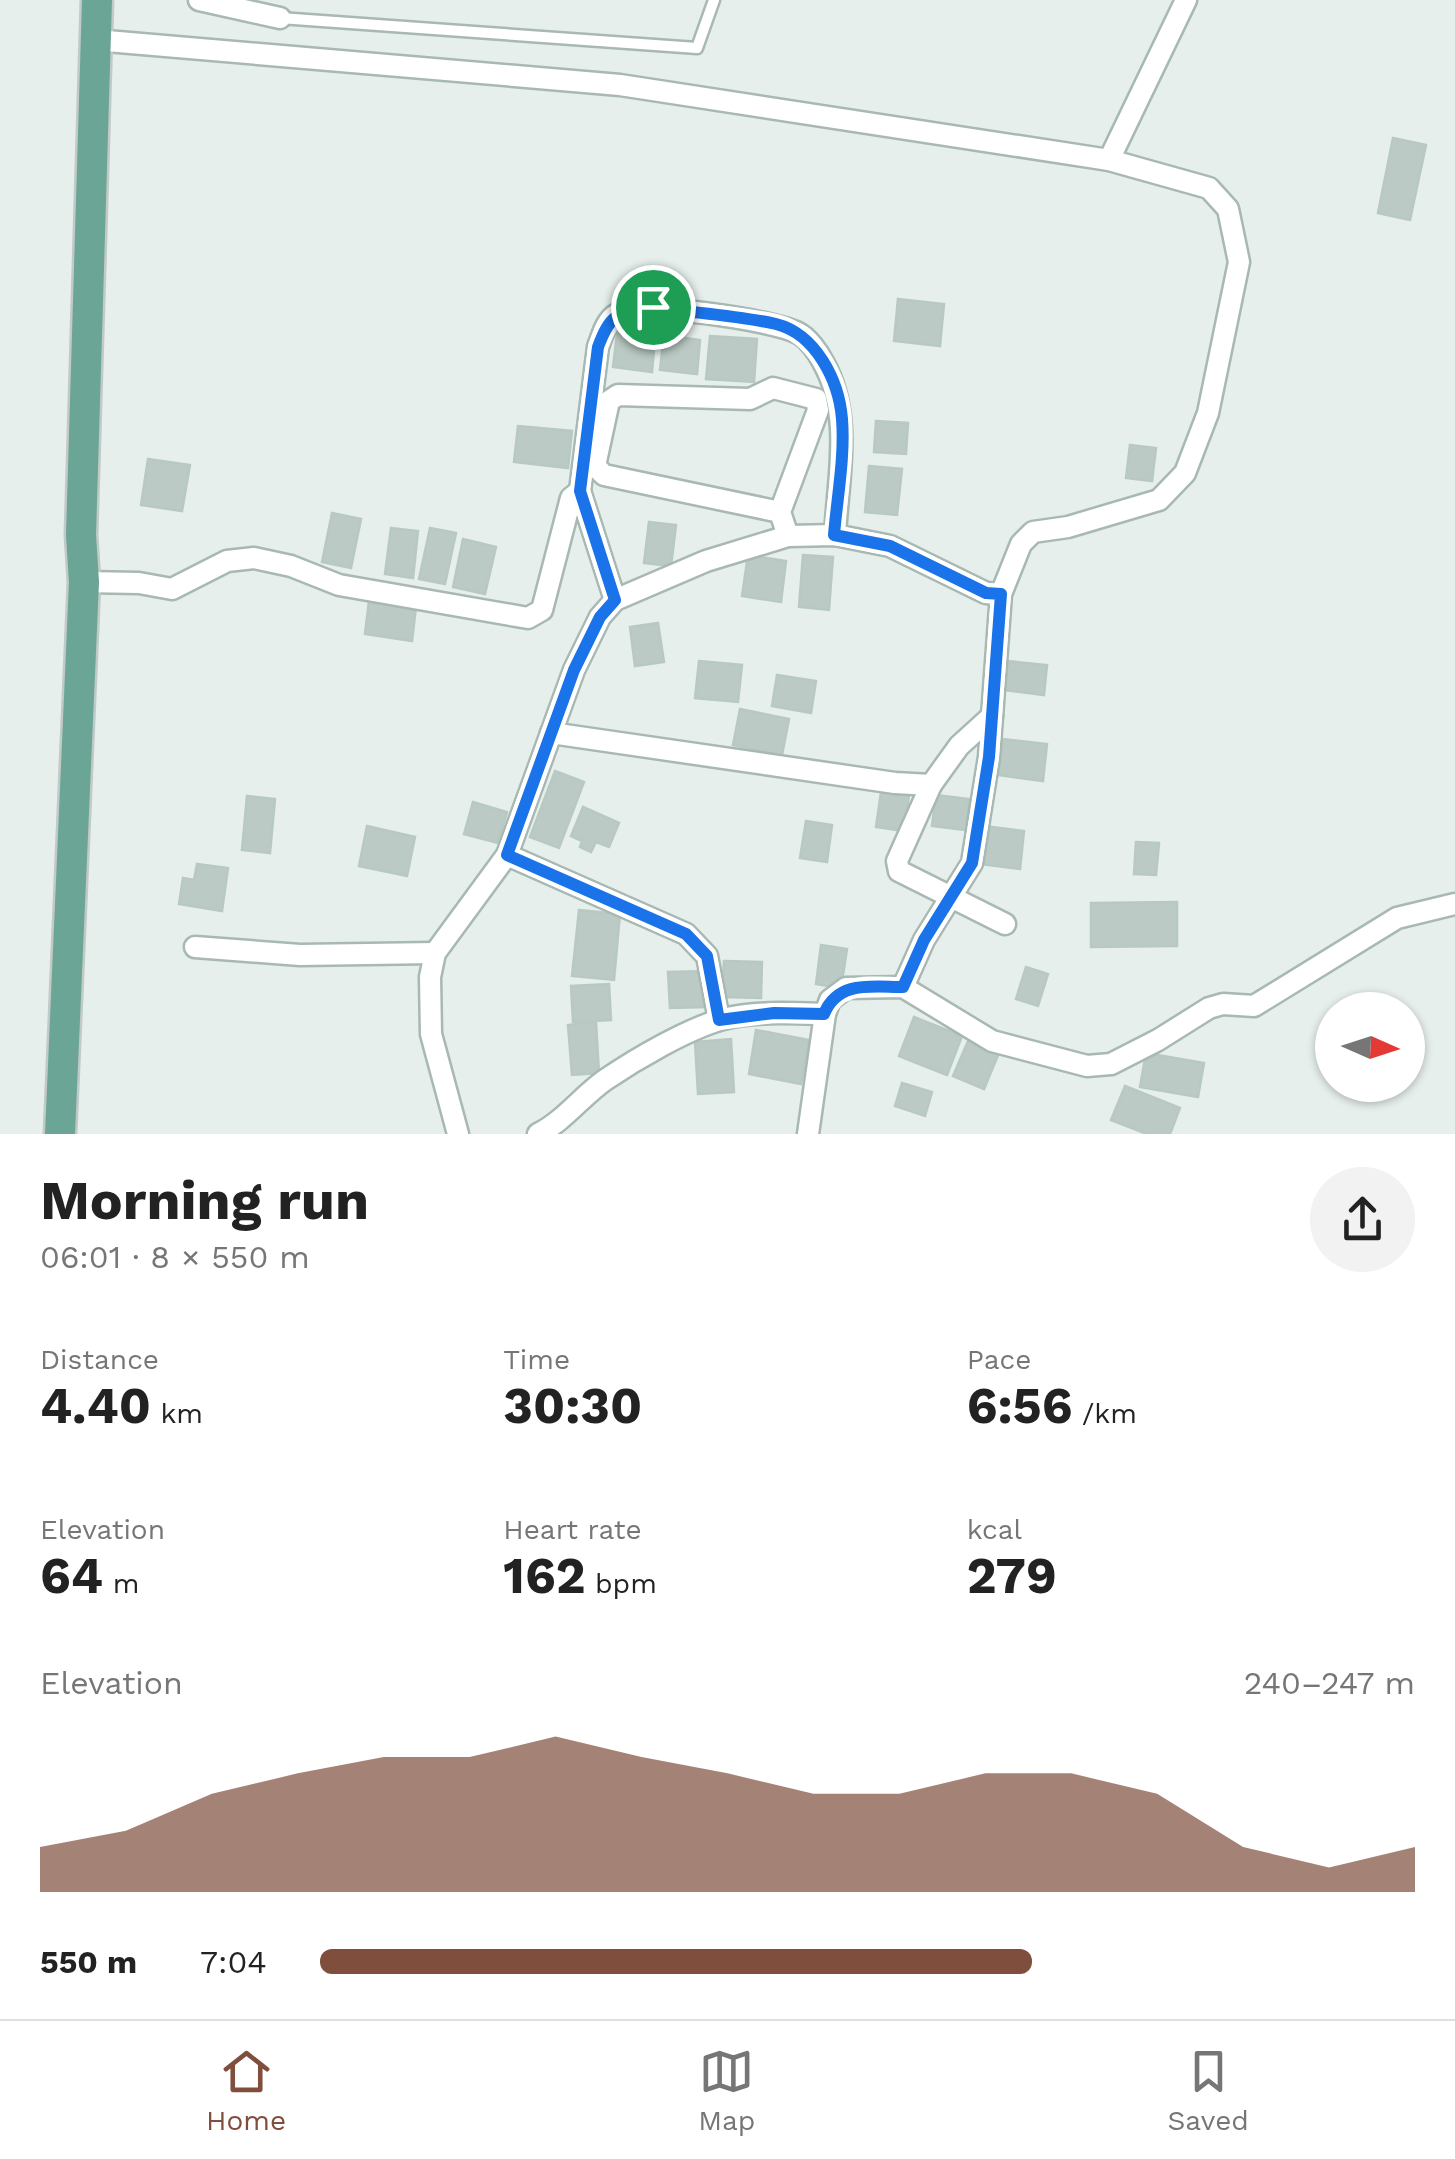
<!DOCTYPE html>
<meta charset="utf-8">
<style>
body{margin:0;font-family:"Work Sans",sans-serif;background:#f2f2f2;color:#222;height:100vh;display:flex;flex-direction:column;font-size:38px;white-space:nowrap}
*{box-sizing:border-box;margin:0}
p{font-size:32px;color:#767676}
.icon{flex:none;width:55px;height:55px;fill:none;stroke:currentColor;stroke-width:2;stroke-linecap:round;stroke-linejoin:round}
.map{position:relative;height:1134px;overflow:hidden}
.side{display:flex;flex-direction:column;background:#fff;flex:1}
.side>*{flex:none}
.needle{width:65px;rotate:93deg}
.buttons{position:absolute;left:1315px;top:992px;display:grid;gap:20px}
.buttons a{display:grid;place-items:center;width:110px;height:110px;border-radius:50%;background:#fff;box-shadow:0 2px 8px #0004;font-size:50px}
.pin{position:absolute;display:grid;place-items:center;width:85px;height:85px;color:#fff;margin:-42px;border:5px solid #fff;border-radius:50%;box-shadow:0 2px 10px #0007}
.round{display:grid;place-items:center;flex:none;width:105px;height:105px;border-radius:52px;background:#f2f2f2}
.summary{display:flex;align-items:center;justify-content:space-between;height:170px;padding:0 40px}
h1{font-size:55px;font-weight:700;line-height:75px}
.figures{display:grid;grid-template-columns:repeat(3,1fr);gap:15px;height:170px;padding:10px 40px}
.figures div{display:grid;align-content:center}
.figures b{font-size:50px;font-weight:700}
.figures small{font-size:28px;font-weight:400}
.figures p{font-size:28px}
.chart{height:280px;padding:20px 40px}
.chart p{display:flex;justify-content:space-between}
.chart svg{width:100%;height:180px;margin-top:10px;fill:#804e3d;opacity:.7}
ul{padding:0 40px;list-style:none;font-size:32px}
li{display:grid;grid-template-columns:160px 120px 1fr;align-items:center;height:75px}
li i{height:25px;border-radius:12px;background:#804e3d}
.tabs{display:flex;justify-content:space-around;align-items:center;height:140px;border-top:2px solid #e0e0e0;background:#fff;font-size:28px;color:#767676}
.tabs a{display:grid;justify-items:center;gap:5px}
.tabs .on{color:#804e3d}
.map>svg:first-child{display:block}
.building{fill:#bbcac4;stroke:#b8c9c2;stroke-width:2.5}
.lines{fill:none;stroke-linecap:round;stroke-linejoin:round}
.service-casing{stroke:#a8b8b2;stroke-width:15}
.minor-casing{stroke:#a8b8b2;stroke-width:25}
.primary-casing{stroke:#c2cac8;stroke-width:35}
.service{stroke:#fff;stroke-width:10}
.minor{stroke:#fff;stroke-width:20}
.primary{stroke:#6aa596;stroke-width:30}
.route-casing{stroke:#fff;stroke-width:20}
.route{stroke:#1a73e8;stroke-width:12}
</style>
<div class="map">
<svg width="1455" height="1134" viewBox="0 0 1455 1134">
<rect width="100%" height="100%" fill="#e6efeb"/>
<g class="building">
<path d="M 1393,138 L 1426,145 L 1410,220 L 1378,213 Z"/>
<path d="M 898,299 L 944,304 L 940,346 L 894,341 Z"/>
<path d="M 617,333 L 655,338 L 652,372 L 613,367 Z"/>
<path d="M 664,335 L 700,340 L 697,374 L 660,370 Z"/>
<path d="M 710,336 L 757,339 L 754,382 L 706,379 Z"/>
<path d="M 876,421 L 908,423 L 906,454 L 874,452 Z"/>
<path d="M 518,426 L 572,431 L 568,468 L 514,462 Z"/>
<path d="M 1130,445 L 1156,448 L 1152,481 L 1126,478 Z"/>
<path d="M 148,459 L 190,465 L 182,511 L 141,505 Z"/>
<path d="M 869,466 L 902,469 L 897,515 L 865,512 Z"/>
<path d="M 332,513 L 361,519 L 351,568 L 322,562 Z"/>
<path d="M 649,522 L 676,525 L 671,566 L 644,563 Z"/>
<path d="M 391,528 L 418,531 L 413,578 L 385,574 Z"/>
<path d="M 430,528 L 456,533 L 445,584 L 419,579 Z"/>
<path d="M 463,539 L 496,547 L 485,594 L 453,587 Z"/>
<path d="M 748,555 L 786,561 L 781,602 L 742,596 Z"/>
<path d="M 803,555 L 833,557 L 829,610 L 799,607 Z"/>
<path d="M 369,601 L 416,607 L 412,641 L 365,634 Z"/>
<path d="M 658,623 L 664,662 L 635,666 L 630,627 Z"/>
<path d="M 699,661 L 742,665 L 738,702 L 695,698 Z"/>
<path d="M 1007,661 L 1047,665 L 1044,695 L 1003,690 Z"/>
<path d="M 777,675 L 816,681 L 811,713 L 772,706 Z"/>
<path d="M 740,709 L 789,719 L 782,755 L 733,745 Z"/>
<path d="M 1002,739 L 1047,744 L 1043,781 L 998,775 Z"/>
<path d="M 555,771 L 584,782 L 559,848 L 530,837 Z"/>
<path d="M 881,792 L 909,795 L 904,831 L 876,827 Z"/>
<path d="M 936,795 L 969,799 L 966,830 L 932,826 Z"/>
<path d="M 247,796 L 275,799 L 270,853 L 242,850 Z"/>
<path d="M 473,802 L 507,812 L 498,843 L 464,834 Z"/>
<path d="M 583,807 L 619,823 L 609,847 L 596,842 L 591,852 L 580,847 L 582,841 L 571,836 Z"/>
<path d="M 806,821 L 832,825 L 827,862 L 800,858 Z"/>
<path d="M 367,826 L 415,837 L 407,876 L 359,866 Z"/>
<path d="M 984,826 L 1024,831 L 1020,869 L 980,864 Z"/>
<path d="M 1136,842 L 1159,843 L 1156,875 L 1134,874 Z"/>
<path d="M 197,864 L 228,868 L 222,911 L 179,904 L 183,878 L 194,880 Z"/>
<path d="M 1177,902 L 1177,946 L 1091,947 L 1091,903 Z"/>
<path d="M 579,910 L 620,914 L 614,980 L 572,976 Z"/>
<path d="M 821,945 L 847,949 L 841,988 L 816,984 Z"/>
<path d="M 724,961 L 762,962 L 761,998 L 722,997 Z"/>
<path d="M 1026,967 L 1048,974 L 1038,1006 L 1016,999 Z"/>
<path d="M 707,971 L 708,1007 L 670,1008 L 668,972 Z"/>
<path d="M 609,984 L 611,1020 L 573,1022 L 571,986 Z"/>
<path d="M 914,1017 L 962,1036 L 947,1075 L 899,1056 Z"/>
<path d="M 596,1022 L 599,1073 L 572,1075 L 568,1025 Z"/>
<path d="M 756,1030 L 809,1040 L 801,1084 L 749,1074 Z"/>
<path d="M 731,1039 L 734,1092 L 698,1094 L 695,1042 Z"/>
<path d="M 968,1041 L 999,1053 L 984,1089 L 953,1076 Z"/>
<path d="M 1146,1053 L 1204,1063 L 1198,1097 L 1140,1087 Z"/>
<path d="M 902,1083 L 932,1092 L 925,1116 L 895,1106 Z"/>
<path d="M 1125,1086 L 1180,1108 L 1170,1134 L 1147,1134 L 1111,1120 Z"/>
</g>
<g class="lines">
<defs>
<path id="service" d="M 280,18 L 697,48 L 714,0"/>
<g id="minor">
<path d="M 199,0 L 280,18"/>
<path d="M 95,40 L 620,85 L 1109,160"/>
<path d="M 580,491 L 598,347 C 602,336 606,320 617,314 C 642,300 772,320 798,333 C 808,338 818,352 823,362 C 853,415 838,478 835,535"/>
<path d="M 780,512 L 818,410 L 816,399 L 773,388 L 750,399 L 618,395 L 609,401 L 595,466 L 604,475 L 780,512 L 788,536"/>
<path d="M 84,582 L 139,583 L 172,589 L 227,561 L 254,558 L 291,566 L 339,585 L 528,618 L 542,610 L 571,498 L 580,491 L 615,600"/>
<path d="M 551,733 L 895,783 L 931,785 L 959,746 L 992,716"/>
<path d="M 931,785 L 897,861 L 899,871 L 1005,924"/>
<path d="M 507,855 L 686,934 L 707,956 L 719,1020"/>
<path d="M 195,947 L 300,955 L 435,953"/>
<path d="M 903,987 L 924,940 L 972,863 L 989,757 L 1001,594 L 1021,544 L 1033,532 L 1068,527 L 1159,500 L 1185,473 L 1208,413 L 1239,262 L 1228,209 L 1209,188 L 1109,160 L 1186,0"/>
<path d="M 458,1134 L 431,1034 L 430,977 L 435,953 L 507,855 L 574,670 L 600,617 L 615,600 L 706,561 L 788,536 L 835,535 L 890,546 L 986,593 L 1001,594"/>
<path d="M 538,1134 C 564,1121 581,1097 605,1080 C 636,1059 687,1029 723,1019 C 756,1011 791,1013 825,1014"/>
<path d="M 808,1134 L 825,1014 L 830,1000 L 846,988 L 903,987 L 992,1041 L 1087,1066 L 1111,1064 L 1158,1040 L 1209,1008 L 1223,1004 L 1254,1006 L 1397,918 L 1455,904"/>
</g>
<path id="primary" d="M 60,1134 L 84,582 L 81,535 L 97,0"/>
</defs>
<use href="#service" class="service-casing"/>
<use href="#minor" class="minor-casing"/>
<use href="#primary" class="primary-casing"/>
<use href="#service" class="service"/>
<use href="#minor" class="minor"/>
<use href="#primary" class="primary"/>
</g>
<g class="lines">
<defs>
<path id="route" d="M 653,307 C 693,313 736,315 776,324 C 816,334 839,381 842,419 C 845,457 837,498 834,535 L 890,546 L 986,593 L 1001,594 L 989,757 L 972,863 L 924,940 L 903,987 C 872,987 838,980 824,1014 L 774,1013 L 719,1020 L 707,956 L 686,934 L 507,855 L 574,670 L 600,617 L 615,600 L 580,491 L 598,347 C 611,312 618,313 653,307 Z"/>
</defs>
<use href="#route" class="route-casing"/>
<use href="#route" class="route"/>
</g>
</svg>
<div class="buttons">
<a><svg class="needle" viewBox="-14 -14 28 28"><path d="M0-13l5 13h-10z" fill="#e53935"/><path d="M0 13l5-13h-10z" fill="#767676"/></svg></a>
</div>
<div class="pin" style="left:653px;top:307px;background:#1e9e55"><svg class="icon" aria-label="arrive" viewBox="0 0 24 24"><path d="M6 21V4h12l-3 4 3 4H6"/></svg></div>
</div>
<section class="side">
<div class="summary"><div><h1>Morning run</h1><p>06:01 · 8 × 550 m</p></div><a class="round"><svg class="icon" aria-label="share" viewBox="0 0 24 24"><path d="M12 15V3M7 8l5-5 5 5M5 13v7h14v-7"/></svg></a></div>
<div class="figures">
<div><p>Distance</p><b>4.40<small> km</small></b></div>
<div><p>Time</p><b>30:30</b></div>
<div><p>Pace</p><b>6:56<small> /km</small></b></div>
</div>
<div class="figures">
<div><p>Elevation</p><b>64<small> m</small></b></div>
<div><p>Heart rate</p><b>162<small> bpm</small></b></div>
<div><p>kcal</p><b>279</b></div>
</div>
<div class="chart"><p><span>Elevation</span>240–247 m</p>
<svg viewBox="0 0 160 44" preserveAspectRatio="none"><path d="M0 44V33L10 29L20 20L30 15L40 11L50 11L60 6L70 11L80 15L90 20L100 20L110 15L120 15L130 20L140 33L150 38L160 33V44z"/></svg>
</div>
<ul>
<li><b>550 m</b>7:04<i style="width:65%"></i></li>
</ul>
</section>
<nav class="tabs">
<a class="on"><svg class="icon" aria-label="home" viewBox="0 0 24 24"><path d="M3 11l9-7 9 7M6 9v11h12V9"/></svg>Home</a>
<a><svg class="icon" aria-label="map" viewBox="0 0 24 24"><path d="M3 6l6-2 6 2 6-2v14l-6 2-6-2-6 2zM9 4v14M15 6v14"/></svg>Map</a>
<a><svg class="icon" aria-label="saved" viewBox="0 0 24 24"><path d="M7 4h10v16l-5-4-5 4z"/></svg>Saved</a>
</nav>
